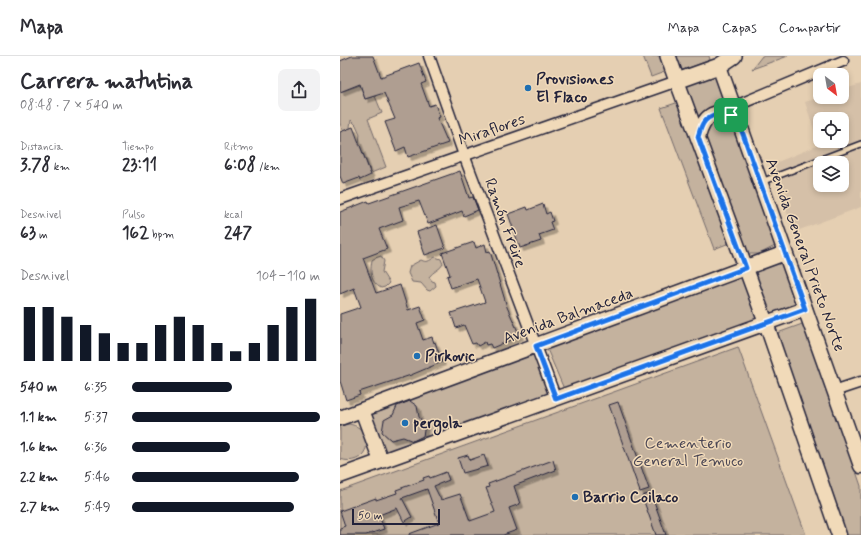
<!DOCTYPE html>
<html lang="es">
<meta charset="utf-8">
<style>
body{margin:0;font-family:Mynerve,sans-serif;background:#f2f2f3;color:#2b2b33;height:100vh;display:flex;flex-direction:column;font-size:15px;white-space:nowrap}
*{box-sizing:border-box;margin:0}
p{font-size:13px;color:#7c7c81}
.icon{flex:none;width:22px;height:22px;fill:none;stroke:currentColor;stroke-width:2;stroke-linecap:round;stroke-linejoin:round}
.map{position:relative;flex:1;overflow:hidden}
.drawer{display:flex;flex-direction:column;background:#fff;width:340px}
.drawer>*{flex:none}
.needle{width:26px;rotate:149deg}
.tools{position:absolute;left:473px;top:12px;display:grid;gap:8px}
.tools a{display:grid;place-items:center;width:36px;height:36px;border-radius:8px;background:#fff;box-shadow:0 2px 6px #0003;font-size:20px}
.scale{position:absolute;left:12px;bottom:10px;width:88px;box-sizing:border-box;padding-left:4px;border:2px solid #22223b;border-top:0;font-size:11px;line-height:14px;white-space:nowrap;color:#22223b;-webkit-text-stroke:3px #f1dab9;paint-order:stroke}
.pin{position:absolute;display:grid;place-items:center;width:34px;height:34px;color:#fff;margin:-17px;border-radius:8px;box-shadow:0 2px 6px #0006}
.round{display:grid;place-items:center;flex:none;width:42px;height:42px;border-radius:8px;background:#f2f2f3}
.head{display:flex;align-items:center;justify-content:space-between;height:68px;padding:0 20px}
h1{font-size:22px;font-weight:800;line-height:30px}
.metrics{display:grid;grid-template-columns:repeat(3,1fr);gap:6px;height:68px;padding:4px 20px}
.metrics div{display:grid;align-content:center}
.metrics b{font-size:17px;font-weight:800}
.metrics small{font-size:11px;font-weight:400}
.metrics p{font-size:11px}
.chart{height:112px;padding:8px 20px}
.chart p{display:flex;justify-content:space-between}
.chart svg{width:100%;height:72px;margin-top:4px;stroke:#111827;stroke-width:6}
ul{padding:0 20px;list-style:none;font-size:13px}
li{display:grid;grid-template-columns:64px 48px 1fr;align-items:center;height:30px}
li i{height:10px;border-radius:5px;background:#111827}
header{display:flex;align-items:center;gap:24px;box-sizing:border-box;height:56px;padding:0 20px;background:#fff;border-bottom:1px solid #e1e1e2}
header strong{font-size:19px}
nav{display:flex;gap:22px;margin-inline-start:auto;font-size:14px}
main{display:flex;flex:1;min-height:0}
.map>svg:first-child{display:block}
.built{fill:#d5c0a8;fill-rule:evenodd}
.green{fill:#c4b29e;stroke:#736a6c}
.building{fill:#af9e91;stroke:#22223b;filter:url(#shadow)}
.lines{fill:none;stroke-linecap:round;stroke-linejoin:round}
.lane-casing{stroke:#22223b;stroke-width:8}
.street-casing{stroke:#22223b;stroke-width:13}
.secondary-casing{stroke:#22223b;stroke-width:17}
.primary-casing{stroke:#22223b;stroke-width:18}
.lane{stroke:#f1dab9;stroke-width:5}
.street{stroke:#f1dab9;stroke-width:10}
.secondary{stroke:#f1dab9;stroke-width:14}
.primary{stroke:#f1dab9;stroke-width:15}
.route-casing{stroke:#fff;stroke-width:8}
.route{stroke:#1a73e8;stroke-width:5}
.poi-dot{fill:#1f6fb2;stroke:#f1dab9;stroke-width:1.5}
.labels{text-anchor:middle;dominant-baseline:central;stroke-width:3;stroke-linejoin:round;paint-order:stroke}
.poi-label{font-size:16px;font-weight:bold;fill:#22223b;stroke:#f1dab9;text-anchor:start}
.street-label{font-size:16px;fill:#22223b;stroke:#f1dab9}
.park-label{font-size:16px;fill:#4a4654;stroke:#f1dab9}
</style>
<header>
<strong>Mapa</strong>
<nav><a>Mapa</a><a>Capas</a><a>Compartir</a></nav>
</header>
<main>
<section class="drawer">
<div class="head"><div><h1>Carrera matutina</h1><p>08:48 · 7 × 540 m</p></div><a class="round"><svg class="icon" aria-label="share" viewBox="0 0 24 24"><path d="M12 15V3M7 8l5-5 5 5M5 13v7h14v-7"/></svg></a></div>
<div class="metrics">
<div><p>Distancia</p><b>3.78<small> km</small></b></div>
<div><p>Tiempo</p><b>23:11</b></div>
<div><p>Ritmo</p><b>6:08<small> /km</small></b></div>
</div>
<div class="metrics">
<div><p>Desnivel</p><b>63<small> m</small></b></div>
<div><p>Pulso</p><b>162<small> bpm</small></b></div>
<div><p>kcal</p><b>247</b></div>
</div>
<div class="chart"><p><span>Desnivel</span>104–110 m</p>
<svg viewBox="0 0 160 44" preserveAspectRatio="none"><path d="M5 44V11M15 44V11M25 44V17M35 44V22M45 44V27M55 44V33M65 44V33M75 44V22M85 44V17M95 44V22M105 44V33M115 44V38M125 44V33M135 44V22M145 44V11M155 44V6"/></svg>
</div>
<ul>
<li><b>540 m</b>6:35<i style="width:53%"></i></li>
<li><b>1.1 km</b>5:37<i style="width:100%"></i></li>
<li><b>1.6 km</b>6:36<i style="width:52%"></i></li>
<li><b>2.2 km</b>5:46<i style="width:89%"></i></li>
<li><b>2.7 km</b>5:49<i style="width:86%"></i></li>
</ul>
</section>
<div class="map">
<svg width="521" height="479" viewBox="0 0 521 479">
<defs>
<filter id="shadow"><feDropShadow dx="3.5" dy="3.5" stdDeviation="0" flood-color="#0004"/></filter>
</defs>
<rect width="100%" height="100%" fill="#e5cfb2"/>
<filter id="ink" filterUnits="userSpaceOnUse"><feTurbulence type="fractalNoise" baseFrequency=".025" numOctaves="2"/><feDisplacementMap in="SourceGraphic" scale="8" xChannelSelector="R" yChannelSelector="G"/><feConvolveMatrix kernelMatrix="1 2 1 2 8 2 1 2 1" color-interpolation-filters="sRGB"/></filter>
<g filter="url(#ink)">
<path class="built" d="M 521,28 L 521,151 L 454,176 L 430,109 L 479,89 L 465,46 L 481,41 L 502,41 L 502,34 ZM 480,63 L 502,63 L 502,85 L 480,85 ZM 480,107 L 502,107 L 502,129 L 480,129 Z"/>
<g class="green">
<path d="M 303,0 L 321,0 L 327,15 L 311,21 Z"/>
<path d="M 332,0 L 369,0 L 370,4 L 338,16 Z"/>
<path d="M 422,0 L 448,0 L 412,13 Z"/>
<path d="M 376,19 L 437,189 L 419,198 L 403,198 L 343,30 Z"/>
<path d="M 20,29 L 25,43 L 35,40 L 42,57 L 28,63 L 46,111 L 31,117 L 19,87 L 20,78 L 16,69 L 11,64 L 10,71 L 12,76 L 3,77 L 0,67 L 0,36 Z"/>
<path d="M 339,46 L 392,186 L 374,193 L 321,52 Z"/>
<path d="M 41,200 L 44,205 L 42,216 L 49,227 L 45,231 L 41,232 C 30,226 30,215 32,204 L 35,202 Z"/>
<path d="M 95,201 L 101,203 L 103,208 C 100,214 93,215 89,221 L 92,225 L 95,226 L 96,230 L 90,235 L 87,234 L 81,227 L 72,226 L 68,217 L 70,210 L 81,204 C 87,207 89,205 95,201 Z"/>
<path d="M 444,205 L 458,249 L 425,260 L 410,217 Z"/>
<path d="M 402,218 L 420,264 L 224,333 L 207,293 Z"/>
<path d="M 465,267 L 521,430 L 521,479 L 504,479 L 432,279 Z"/>
<path d="M 398,291 L 466,479 L 0,479 L 0,435 Z"/>
<path d="M 192,293 L 211,343 L 42,401 L 24,355 Z"/>
<path d="M 9,368 C 38,373 29,413 0,403 L 0,370 Z"/>
</g>
<g class="building">
<path d="M 12,0 L 33,0 L 41,21 L 79,7 L 86,26 L 81,28 L 89,50 L 95,48 L 100,61 L 97,62 L 108,87 L 68,101 L 65,91 L 56,95 L 45,66 L 55,63 L 44,37 L 25,43 L 20,28 L 0,36 L 0,5 Z"/>
<path d="M 13,71 L 31,119 L 20,124 L 19,122 L 3,128 L 0,120 L 0,76 Z"/>
<path d="M 120,115 L 129,142 L 133,141 L 138,154 L 124,160 L 122,155 L 88,168 L 79,145 L 59,151 L 63,164 L 39,173 L 47,193 L 23,202 L 36,237 L 60,229 L 68,254 L 80,250 L 85,264 L 77,267 L 83,284 L 92,281 L 94,287 L 95,286 L 102,306 L 71,319 L 19,336 L 20,339 L 6,344 L 0,325 L 0,258 L 21,251 L 14,232 L 0,238 L 0,156 L 28,145 L 29,147 Z"/>
<path d="M 203,148 L 206,158 L 210,156 L 213,165 L 210,166 L 213,174 L 199,179 L 201,185 L 180,192 L 168,158 L 187,151 L 188,154 Z"/>
<path d="M 97,169 L 105,192 L 85,199 L 77,176 Z"/>
<path d="M 134,186 L 136,192 L 145,188 L 147,196 L 150,195 L 167,251 L 180,280 L 152,292 L 150,288 L 146,289 L 145,286 L 138,290 L 136,287 L 132,288 L 124,269 L 116,272 L 111,257 L 145,246 L 137,223 L 111,232 L 107,220 L 110,219 L 102,197 Z"/>
<path d="M 70,345 L 77,350 L 79,361 L 85,369 L 83,380 L 73,385 L 63,381 L 51,384 L 42,376 L 44,364 L 53,359 L 57,350 Z"/>
<path d="M 278,346 L 309,433 L 300,436 L 269,349 Z"/>
<path d="M 128,399 L 130,404 L 144,399 L 148,410 L 123,417 L 118,402 Z"/>
<path d="M 213,404 L 216,414 L 174,430 L 180,448 L 169,452 L 177,474 L 163,479 L 69,479 L 69,478 L 99,467 L 87,433 L 62,442 L 72,461 L 64,466 L 57,452 L 39,459 L 44,473 L 26,479 L 0,479 L 0,472 L 5,470 L 0,455 L 36,442 L 36,444 L 57,437 L 56,434 L 84,424 L 83,422 L 89,420 L 90,422 L 106,416 L 109,424 L 94,430 L 101,444 L 120,438 L 130,465 L 155,456 L 146,432 L 149,431 L 148,428 Z"/>
<path d="M 311,437 L 326,479 L 316,479 L 302,440 Z"/>
</g>
<g class="lines">
<defs>
<path id="lane" d="M 421,126 L 521,88"/>
<g id="street">
<path d="M 89,0 L 124,99 L 216,343"/>
<path d="M 393,51 L 503,5"/>
<path d="M 0,143 L 337,25"/>
<path d="M 494,335 L 521,326"/>
</g>
<g id="secondary">
<path d="M 379,10 L 521,410"/>
<path d="M 337,25 L 426,267 L 499,479"/>
<path d="M 358,81 C 364,59 377,49 398,64"/>
<path d="M 22,354 L 41,405"/>
<path d="M 0,362 L 445,197"/>
<path d="M 0,420 L 465,253"/>
</g>
<path id="primary" d="M 328,0 L 337,25 L 379,10 L 394,0"/>
</defs>
<use href="#lane" class="lane-casing"/>
<use href="#street" class="street-casing"/>
<use href="#secondary" class="secondary-casing"/>
<use href="#primary" class="primary-casing"/>
<use href="#lane" class="lane"/>
<use href="#street" class="street"/>
<use href="#secondary" class="secondary"/>
<use href="#primary" class="primary"/>
</g>
</g>
<g class="lines" filter="url(#ink)">
<defs>
<path id="route" d="M 382,57 L 391,59 L 398,64 L 465,253 L 216,343 L 196,290 L 406,212 L 358,81 C 362,66 365,60 382,57 Z"/>
</defs>
<use href="#route" class="route-casing"/>
<use href="#route" class="route"/>
</g>
<g class="poi-dot">
<circle cx="188" cy="32" r="4"/>
<circle cx="77" cy="300" r="4"/>
<circle cx="65" cy="367" r="4"/>
<circle cx="235" cy="441" r="4"/>
</g>
<g class="labels">
<g class="poi-label">
<text x="196" y="23">Provisiones<tspan x="196" dy="18">El Flaco</tspan></text>
<text x="85" y="300">Pirkovic</text>
<text x="73" y="367">pergola</text>
<text x="243" y="441">Barrio Coilaco</text>
</g>
<g class="street-label">
<text transform="translate(152 74) rotate(-19)">Miraflores</text>
<text transform="translate(165 167) rotate(70)">Ramón Freire</text>
<text transform="translate(465 199) rotate(70)">Avenida General Prieto Norte</text>
<text transform="translate(228 260) rotate(-20)">Avenida Balmaceda</text>
</g>
<g class="park-label">
<text x="348" y="387">Cementerio<tspan x="348" dy="18">General Temuco</tspan></text>
</g>
</g>
</svg>
<div class="tools">
<a><svg class="needle" viewBox="-14 -14 28 28"><path d="M0-13l5 13h-10z" fill="#e53935"/><path d="M0 13l5-13h-10z" fill="#7c7c81"/></svg></a>
<a><svg class="icon" aria-label="locate" viewBox="0 0 24 24"><circle cx="12" cy="12" r="6"/><path d="M12 2v4M12 18v4M2 12h4M18 12h4"/></svg></a>
<a><svg class="icon" aria-label="layers" viewBox="0 0 24 24"><path d="M12 4l9 5-9 5-9-5zM3 14l9 5 9-5"/></svg></a>
</div>
<div class="scale">50 m</div>
<div class="pin" style="left:391px;top:59px;background:#1e9e55"><svg class="icon" aria-label="arrive" viewBox="0 0 24 24"><path d="M6 21V4h12l-3 4 3 4H6"/></svg></div>
</div>
</main>
